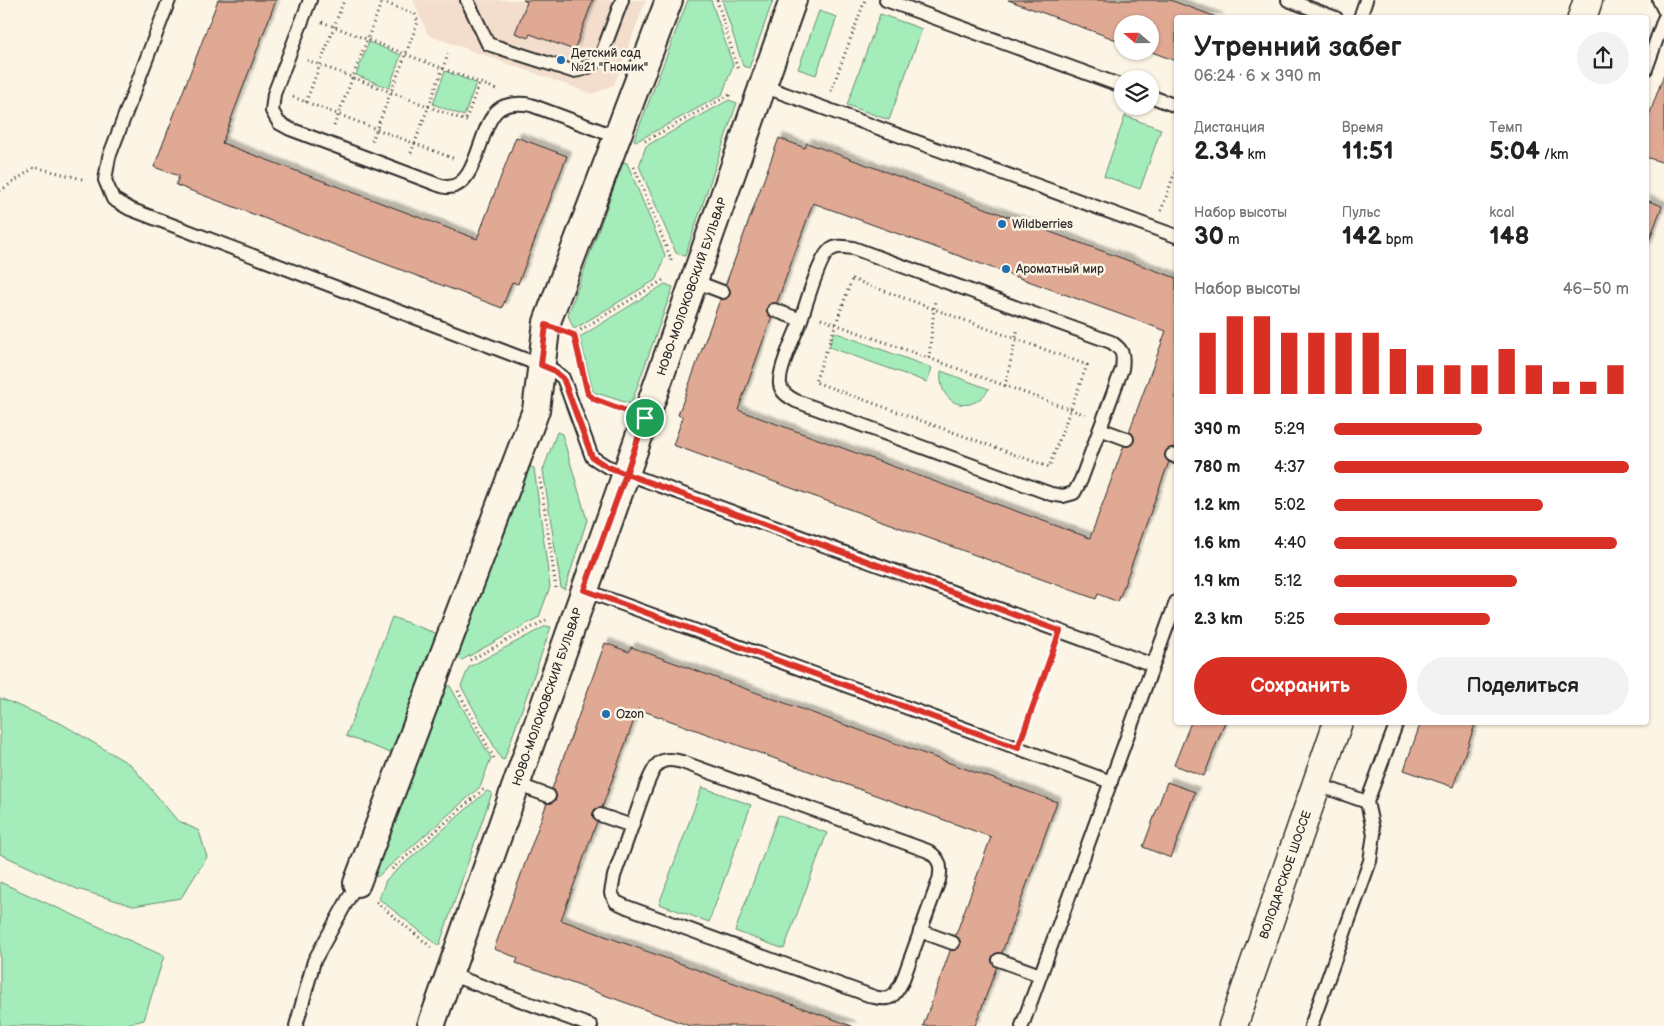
<!DOCTYPE html>
<html lang="ru">
<meta charset="utf-8">
<style>
body{margin:0;font-family:"Balsamiq Sans",sans-serif;background:#f2f2f2;color:#222;height:100vh;display:flex;flex-direction:column;font-size:19px;white-space:nowrap}
*{box-sizing:border-box;margin:0}
p{font-size:16px;color:#767676}
.icon{flex:none;width:28px;height:28px;fill:none;stroke:currentColor;stroke-width:2;stroke-linecap:round;stroke-linejoin:round}
.map{position:relative;flex:1;overflow:hidden}
.side{position:absolute;left:1174px;top:15px;width:475px;height:710px;display:flex;flex-direction:column;background:#fff;border-radius:5px;box-shadow:0 1px 4px #0004}
.side>*{flex:none}
.needle{width:32px;rotate:290deg}
.tools{position:absolute;left:1114px;top:15px;display:grid;gap:10px}
.tools a{display:grid;place-items:center;width:45px;height:45px;border-radius:50%;background:#fff;box-shadow:0 1px 4px #0004;font-size:25px}
.pin{position:absolute;display:grid;place-items:center;width:42px;height:42px;color:#fff;margin:-21px;border:2px solid #fff;border-radius:50%;box-shadow:0 1px 5px #0007}
.round{display:grid;place-items:center;flex:none;width:52px;height:52px;border-radius:26px;background:#f2f2f2}
.summary{display:flex;align-items:center;justify-content:space-between;height:85px;padding:0 20px}
h1{font-size:28px;font-weight:800;line-height:38px}
.metrics{display:grid;grid-template-columns:repeat(3,1fr);gap:8px;height:85px;padding:5px 20px}
.metrics div{display:grid;align-content:center}
.metrics b{font-size:25px;font-weight:800}
.metrics small{font-size:14px;font-weight:400}
.metrics p{font-size:14px}
.chart{height:140px;padding:10px 20px}
.chart p{display:flex;justify-content:space-between}
.chart svg{width:100%;height:90px;margin-top:5px;stroke:#d93025;stroke-width:6}
.button{display:flex;gap:10px;margin-top:auto;padding:10px 20px}
.button a{flex:1;height:58px;border-radius:30px;background:#d93025;color:#fff;font-size:20px;font-weight:800;line-height:58px;text-align:center}
.button a+a{background:#f2f2f2;color:#222}
ul{padding:0 20px;list-style:none;font-size:16px}
li{display:grid;grid-template-columns:80px 60px 1fr;align-items:center;height:38px}
li i{height:12px;border-radius:6px;background:#d93025}
.map>svg:first-child{display:block}
.built{fill:#f3decd}
.green{fill:#a4ecba;stroke:#688c72}
.building{fill:#dfa994;stroke:#2b2b2b;fill-rule:evenodd;filter:url(#shadow)}
.lines{fill:none;stroke-linecap:round;stroke-linejoin:round}
.lane-casing{stroke:#2b2b2b;stroke-width:16}
.street-casing{stroke:#2b2b2b;stroke-width:30}
.secondary-casing{stroke:#2b2b2b;stroke-width:31}
.path{stroke:#2b2b2b;stroke-width:3;stroke-dasharray:1 4;stroke-linecap:butt}
.lane{stroke:#fcf5e5;stroke-width:12}
.street{stroke:#fcf5e5;stroke-width:26}
.secondary{stroke:#fcf5e5;stroke-width:28}
.route-casing{stroke:#fff;stroke-width:10}
.route{stroke:#d93025;stroke-width:6}
.poi-dot{fill:#1f6fb2;stroke:#fcf5e5;stroke-width:2}
.labels{text-anchor:middle;dominant-baseline:central;stroke-width:5;stroke-linejoin:round;paint-order:stroke}
.poi-label{font-size:12px;fill:#2b2b2b;stroke:#fcf5e5;text-anchor:start}
.street-label{font-size:12px;fill:#2b2b2b;stroke:#fcf5e5}
</style>
<div class="map">
<svg width="1664" height="1026" viewBox="0 0 1664 1026">
<defs>
<filter id="shadow"><feDropShadow dx="4.5" dy="-4.5" stdDeviation="1" flood-color="#0004"/></filter>
</defs>
<rect width="100%" height="100%" fill="#fcf5e5"/>
<filter id="ink" filterUnits="userSpaceOnUse"><feTurbulence type="fractalNoise" baseFrequency=".02" numOctaves="2"/><feDisplacementMap in="SourceGraphic" scale="10" xChannelSelector="R" yChannelSelector="G"/><feConvolveMatrix kernelMatrix="1 2 1 2 8 2 1 2 1" color-interpolation-filters="sRGB"/></filter>
<g filter="url(#ink)">
<path class="built" d="M 413,0 L 646,0 L 614,85 L 592,94 L 428,35 Z"/>
<g class="green">
<path d="M 688,0 L 711,0 L 733,65 L 722,95 L 637,141 L 634,140 Z"/>
<path d="M 722,0 L 773,0 L 749,68 L 743,66 Z"/>
<path d="M 819,11 L 837,17 L 816,75 L 798,69 Z"/>
<path d="M 880,14 L 922,29 L 889,120 L 847,105 Z"/>
<path d="M 369,42 L 401,55 L 389,88 L 356,75 Z"/>
<path d="M 445,71 L 476,83 L 464,116 L 433,104 Z"/>
<path d="M 729,100 L 737,103 L 685,256 L 676,253 L 639,166 L 646,146 Z"/>
<path d="M 1125,116 L 1161,129 L 1140,189 L 1104,176 Z"/>
<path d="M 623,162 L 627,163 L 665,255 L 657,279 L 574,329 L 568,315 Z"/>
<path d="M 665,284 L 673,287 L 631,404 L 593,392 L 580,337 Z"/>
<path d="M 834,332 L 932,368 L 927,382 L 829,347 Z"/>
<path d="M 941,371 L 989,389 C 971,417 937,405 941,371 Z"/>
<path d="M 557,432 L 562,434 L 587,520 L 565,589 L 561,588 L 543,470 Z"/>
<path d="M 529,466 L 534,468 L 550,587 L 539,617 L 462,660 L 456,658 Z"/>
<path d="M 392,617 L 438,634 L 393,754 L 346,736 Z"/>
<path d="M 546,626 L 551,627 L 504,760 L 501,759 L 461,686 L 469,667 Z"/>
<path d="M 444,685 L 450,686 L 491,758 L 480,787 L 377,877 L 372,874 Z"/>
<path d="M 0,698 L 62,724 L 131,765 L 177,820 L 199,831 L 207,857 L 181,898 L 134,906 L 77,889 L 0,854 Z"/>
<path d="M 702,787 L 751,805 L 709,922 L 659,904 Z"/>
<path d="M 487,791 L 492,793 L 439,946 L 379,899 L 386,880 Z"/>
<path d="M 778,815 L 827,833 L 784,949 L 735,931 Z"/>
<path d="M 0,882 L 164,956 L 144,1020 L 120,1026 L 0,1026 Z"/>
</g>
<g class="building">
<path d="M 218,0 L 276,0 L 222,143 L 477,239 L 516,137 L 567,156 L 518,284 L 512,282 L 502,308 L 176,185 L 179,176 L 154,167 Z"/>
<path d="M 523,0 L 593,0 L 574,50 L 530,34 L 528,38 L 515,33 L 527,2 Z"/>
<path d="M 1008,0 L 1170,0 L 1219,18 L 1176,18 L 1176,61 L 1149,51 L 1150,24 L 1122,24 L 1122,42 Z"/>
<path d="M 1664,74 L 1664,163 L 1646,157 L 1646,124 Z"/>
<path d="M 779,138 L 805,148 L 807,143 L 1176,278 L 1176,442 L 1118,602 L 1098,594 L 1096,599 L 673,445 L 683,417 L 678,415 ZM 813,203 L 1166,331 L 1090,538 L 738,410 Z"/>
<path d="M 1646,200 L 1662,206 L 1646,249 Z"/>
<path d="M 605,643 L 629,652 L 631,647 L 1057,802 L 975,1026 L 923,1026 L 991,837 L 638,709 L 561,920 L 852,1026 L 690,1026 L 516,963 L 518,958 L 494,949 Z"/>
<path d="M 1191,722 L 1225,722 L 1204,776 L 1174,765 Z"/>
<path d="M 1421,722 L 1476,722 L 1453,787 L 1404,770 Z"/>
<path d="M 1167,782 L 1195,792 L 1171,858 L 1143,847 Z"/>
</g>
<g class="lines">
<defs>
<g id="lane">
<path d="M 169,0 L 109,157 L 105,180 L 113,199 L 130,209 L 553,370 L 563,378 L 566,386 L 592,457 L 606,466 L 1153,665"/>
<path d="M 310,0 L 274,94 L 272,111 L 279,123 L 290,129 L 436,184 C 439,185 443,187 447,187 C 478,188 478,127 498,110 C 506,103 521,103 531,105 L 617,137"/>
<path d="M 467,0 L 488,44 L 572,71 C 585,70 593,66 601,56 L 622,0"/>
<path d="M 886,0 L 1122,86"/>
<path d="M 1288,0 L 1336,18"/>
<path d="M 1659,0 L 1664,10"/>
<path d="M 1360,18 L 1366,0"/>
<path d="M 1646,69 L 1664,19"/>
<path d="M 763,86 L 1176,236"/>
<path d="M 1150,96 L 1176,106"/>
<path d="M 694,281 L 723,292"/>
<path d="M 774,310 L 801,320 C 805,307 820,256 830,250 C 838,245 844,247 853,248 L 1111,342 C 1123,350 1124,354 1122,369 L 1081,480 L 1074,493 L 1063,496 L 1051,494 L 796,401 C 789,397 781,393 780,384 C 778,371 795,334 801,320"/>
<path d="M 1100,429 L 1127,439"/>
<path d="M 1172,455 L 1176,457"/>
<path d="M 584,590 L 1111,782"/>
<path d="M 516,784 L 549,796"/>
<path d="M 1316,784 L 1367,802 L 1397,722"/>
<path d="M 600,815 L 632,826 C 637,813 649,771 659,763 C 666,758 675,760 682,762 L 928,851 C 940,859 942,866 939,880 L 902,982 C 894,997 891,1001 874,997 L 627,907 L 616,902 L 611,893 L 614,876 L 632,826"/>
<path d="M 920,931 L 953,943"/>
<path d="M 999,960 L 1040,975"/>
<path d="M 449,974 L 591,1026"/>
<path d="M 296,1026 L 314,961 L 357,883"/>
<path d="M 1022,1026 L 1176,602"/>
<path d="M 1311,1026 L 1370,861 L 1374,834 L 1367,802"/>
</g>
<g id="street">
<path d="M 357,883 L 536,410 L 547,322 L 669,0"/>
<path id="s1" d="M 431,1026 L 793,0"/>
</g>
<g id="secondary">
<path d="M 1582,18 L 1588,0"/>
<path id="s2" d="M 1233,1026 L 1338,722"/>
</g>
</defs>
<use href="#lane" class="lane-casing"/>
<use href="#street" class="street-casing"/>
<use href="#secondary" class="secondary-casing"/>
<g class="path">
<path d="M 717,0 L 738,70"/>
<path d="M 322,22 L 496,89"/>
<path d="M 307,60 L 469,122"/>
<path d="M 831,91 L 865,0"/>
<path d="M 293,97 L 455,159"/>
<path d="M 306,102 L 344,0"/>
<path d="M 466,119 L 480,82"/>
<path d="M 334,126 L 382,1"/>
<path d="M 372,141 L 418,22 L 415,14 L 377,0"/>
<path d="M 645,141 L 729,95 L 730,92"/>
<path d="M 411,153 L 449,52"/>
<path d="M 634,167 L 671,259 L 671,261"/>
<path d="M 0,191 L 35,167 L 86,180"/>
<path d="M 1161,211 L 1176,169"/>
<path d="M 852,279 L 1087,365 L 1049,467 L 815,382 Z"/>
<path d="M 821,319 L 1086,415"/>
<path d="M 572,335 L 665,279"/>
<path d="M 574,336 L 581,367"/>
<path d="M 929,358 L 935,299"/>
<path d="M 1005,386 L 1018,328"/>
<path d="M 592,398 L 621,409"/>
<path d="M 540,478 L 556,588"/>
<path d="M 470,660 L 546,620"/>
<path d="M 458,691 L 495,760"/>
<path d="M 1024,729 L 1054,648"/>
<path d="M 392,869 L 485,788"/>
<path d="M 376,902 L 431,947"/>
</g>
<use href="#lane" class="lane"/>
<use href="#street" class="street"/>
<use href="#secondary" class="secondary"/>
</g>
</g>
<g class="lines" filter="url(#ink)">
<defs>
<path id="route" d="M 645,418 L 594,399 L 588,394 L 574,335 L 546,325 L 541,365 L 553,370 L 563,378 L 592,457 L 606,466 L 626,474 L 584,590 L 1018,748 L 1060,631 L 626,474 L 645,418"/>
</defs>
<use href="#route" class="route-casing"/>
<use href="#route" class="route"/>
</g>
<g class="poi-dot">
<circle cx="561" cy="60" r="5"/>
<circle cx="1002" cy="224" r="5"/>
<circle cx="1006" cy="269" r="5"/>
<circle cx="606" cy="714" r="5"/>
</g>
<g class="labels">
<g class="poi-label">
<text x="571" y="53">Детский сад<tspan x="571" dy="14">№21 "Гномик"</tspan></text>
<text x="1012" y="224">Wildberries</text>
<text x="1016" y="269">Ароматный мир</text>
<text x="616" y="714">Ozon</text>
</g>
<g class="street-label">
<text stroke="none"><textPath href="#s1" startOffset="784">НОВО-МОЛОКОВСКИЙ БУЛЬВАР</textPath></text>
<text stroke="none"><textPath href="#s1" startOffset="349">НОВО-МОЛОКОВСКИЙ БУЛЬВАР</textPath></text>
<text stroke="none"><textPath href="#s2" startOffset="160">ВОЛОДАРСКОЕ ШОССЕ</textPath></text>
</g>
</g>
</svg>
<div class="tools">
<a><svg class="needle" viewBox="-14 -14 28 28"><path d="M0-13l5 13h-10z" fill="#e53935"/><path d="M0 13l5-13h-10z" fill="#767676"/></svg></a>
<a><svg class="icon" aria-label="layers" viewBox="0 0 24 24"><path d="M12 4l9 5-9 5-9-5zM3 14l9 5 9-5"/></svg></a>
</div>
<div class="pin" style="left:645px;top:418px;background:#1e9e55"><svg class="icon" aria-label="arrive" viewBox="0 0 24 24"><path d="M6 21V4h12l-3 4 3 4H6"/></svg></div>
<section class="side">
<div class="summary"><div><h1>Утренний забег</h1><p>06:24 · 6 × 390 m</p></div><a class="round"><svg class="icon" aria-label="share" viewBox="0 0 24 24"><path d="M12 15V3M7 8l5-5 5 5M5 13v7h14v-7"/></svg></a></div>
<div class="metrics">
<div><p>Дистанция</p><b>2.34<small> km</small></b></div>
<div><p>Время</p><b>11:51</b></div>
<div><p>Темп</p><b>5:04<small> /km</small></b></div>
</div>
<div class="metrics">
<div><p>Набор высоты</p><b>30<small> m</small></b></div>
<div><p>Пульс</p><b>142<small> bpm</small></b></div>
<div><p>kcal</p><b>148</b></div>
</div>
<div class="chart"><p><span>Набор высоты</span>46–50 m</p>
<svg viewBox="0 0 160 44" preserveAspectRatio="none"><path d="M5 44V14M15 44V6M25 44V6M35 44V14M45 44V14M55 44V14M65 44V14M75 44V22M85 44V30M95 44V30M105 44V30M115 44V22M125 44V30M135 44V38M145 44V38M155 44V30"/></svg>
</div>
<ul>
<li><b>390 m</b>5:29<i style="width:50%"></i></li>
<li><b>780 m</b>4:37<i style="width:100%"></i></li>
<li><b>1.2 km</b>5:02<i style="width:71%"></i></li>
<li><b>1.6 km</b>4:40<i style="width:96%"></i></li>
<li><b>1.9 km</b>5:12<i style="width:62%"></i></li>
<li><b>2.3 km</b>5:25<i style="width:53%"></i></li>
</ul>
<div class="button"><a>Сохранить</a><a>Поделиться</a></div>
</section>
</div>
